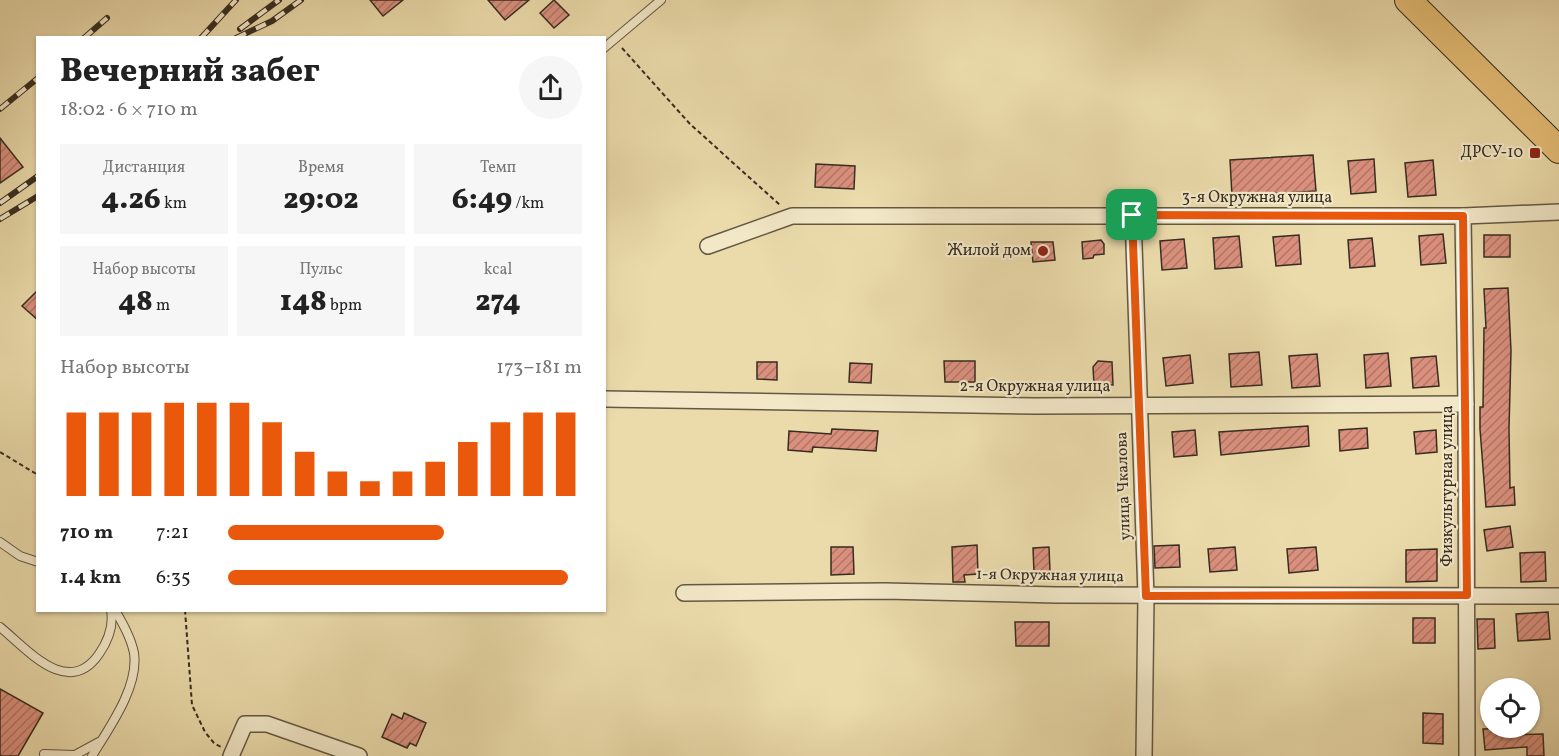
<!DOCTYPE html>
<html lang="ru">
<meta charset="utf-8">
<style>
body{margin:0;font-family:Vollkorn,serif;background:#f6f6f6;color:#222;height:100vh;display:flex;flex-direction:column;font-size:22px;white-space:nowrap}
*{box-sizing:border-box;margin:0}
p{font-size:20px;color:#767676}
.icon{flex:none;width:33px;height:33px;fill:none;stroke:currentColor;stroke-width:2;stroke-linecap:round;stroke-linejoin:round}
.map{position:relative;flex:1;overflow:hidden}
.sheet{position:absolute;left:36px;top:36px;width:570px;height:576px;display:flex;flex-direction:column;background:#fff;border-radius:0px;box-shadow:0 2px 4px #0004}
.sheet>*{flex:none}
.buttons{position:absolute;left:1480px;top:678px;display:grid;gap:12px}
.buttons a{display:grid;place-items:center;width:60px;height:60px;border-radius:50%;background:#fff;box-shadow:0 2px 4px #0004;font-size:30px}
.pin{position:absolute;display:grid;place-items:center;width:51px;height:51px;color:#fff;margin:-26px;border-radius:12px;box-shadow:0 3px 9px #0006}
.round{display:grid;place-items:center;flex:none;width:63px;height:63px;border-radius:32px;background:#f6f6f6}
.overview{display:flex;align-items:center;justify-content:space-between;height:102px;padding:0 24px}
h1{font-size:33px;font-weight:800;line-height:45px}
.stats{display:grid;grid-template-columns:repeat(3,1fr);gap:9px;height:102px;padding:6px 24px}
.stats div{display:grid;align-content:center;border-radius:0px;background:#f6f6f6;text-align:center}
.stats b{font-size:30px;font-weight:800}
.stats small{font-size:16px;font-weight:400}
.stats p{font-size:16px}
.chart{height:168px;padding:12px 24px}
.chart p{display:flex;justify-content:space-between}
.chart svg{width:100%;height:108px;margin-top:6px;stroke:#ea580c;stroke-width:6}
ul{padding:0 24px;list-style:none;font-size:20px}
li{display:grid;grid-template-columns:96px 72px 1fr;align-items:center;height:45px}
li i{height:15px;border-radius:8px;background:#ea580c}
.map>svg:first-child{display:block}
.building{fill:url(#building-hatch);stroke:#372c21;stroke-width:1.5}
.lines{fill:none;stroke-linecap:round;stroke-linejoin:round}
.service-casing{stroke:#645844;stroke-width:10}
.minor-casing{stroke:#645844;stroke-width:18}
.trunk-casing{stroke:#372c21;stroke-width:28}
.path{stroke:#372c21;stroke-width:2;stroke-dasharray:4.5 3;stroke-linecap:butt}
.service{stroke:#f2e8c8;stroke-width:8}
.minor{stroke:#f2e8c8;stroke-width:15}
.trunk{stroke:#e6be76;stroke-width:26}
.rail-casing{stroke:#372c21;stroke-width:6}
.rail{stroke:#f2e8c8;stroke-width:4;stroke-dasharray:11;stroke-linecap:butt}
.route-casing{stroke:#fff;stroke-width:12}
.route{stroke:#ea580c;stroke-width:8}
.poi-dot{fill:#8f2418;stroke:#f2e8c8;stroke-width:2}
.labels{text-anchor:middle;dominant-baseline:central;stroke-width:4.5;stroke-linejoin:round;paint-order:stroke}
.poi-label{font-size:16px;fill:#372c21;stroke:#f2e8c8;text-anchor:end}
.street-label{font-size:16px;fill:#372c21;stroke:#f2e8c8}
</style>
<div class="map">
<svg width="1559" height="756" viewBox="0 0 1559 756">
<defs>
<pattern id="building-hatch" width="6" height="6" patternUnits="userSpaceOnUse" patternTransform="scale(1.5)"><rect width="6" height="6" fill="#db907e"/><path d="M-1 1l2-2M0 6l6-6M5 7l2-2" fill="none" stroke="#b27667"/></pattern>
</defs>
<rect width="100%" height="100%" fill="#ebdbab"/>
<filter id="stains"><feTurbulence type="fractalNoise" baseFrequency=".00333" numOctaves="4"/><feColorMatrix values="0 0 0 0 .2 0 0 0 0 .09 0 0 0 0 .02 0 0 0 .5 -.17"/></filter>
<radialGradient id="worn" r=".72"><stop offset=".6" stop-color="#630" stop-opacity="0"/><stop offset="1" stop-color="#630" stop-opacity=".3"/></radialGradient>
<g class="building">
<path d="M 370,0 L 403,0 L 383,16 Z"/>
<path d="M 488,0 L 529,0 L 505,20 Z"/>
<path d="M 554,0 L 569,15 L 554,28 L 540,13 Z"/>
<path d="M 0,138 L 23,167 L 0,183 Z"/>
<path d="M 1313,155 L 1316,191 L 1232,196 L 1230,160 Z"/>
<path d="M 1374,159 L 1376,192 L 1351,194 L 1348,161 Z"/>
<path d="M 1433,160 L 1436,195 L 1408,197 L 1405,163 Z"/>
<path d="M 816,164 L 855,166 L 854,189 L 815,187 Z"/>
<path d="M 1443,234 L 1446,263 L 1421,265 L 1419,236 Z"/>
<path d="M 1299,235 L 1301,264 L 1276,266 L 1273,237 Z"/>
<rect x="1484" y="235" width="26" height="22"/>
<path d="M 1239,236 L 1242,267 L 1215,269 L 1213,238 Z"/>
<path d="M 1372,238 L 1375,266 L 1350,268 L 1348,240 Z"/>
<path d="M 1184,239 L 1187,268 L 1162,270 L 1160,241 Z"/>
<path d="M 1101,240 L 1104,244 L 1104,254 L 1094,255 L 1093,258 L 1083,259 L 1082,242 Z"/>
<path d="M 1031,242 L 1053,242 L 1055,260 L 1033,262 Z"/>
<path d="M 1508,288 L 1511,351 L 1509,429 L 1510,488 L 1514,487 L 1515,505 L 1486,507 L 1480,429 L 1480,407 L 1483,407 L 1484,328 L 1486,328 L 1484,289 Z"/>
<path d="M 38,290 L 38,320 L 22,306 Z"/>
<path d="M 1259,352 L 1262,385 L 1231,387 L 1229,354 Z"/>
<path d="M 1388,353 L 1391,386 L 1366,388 L 1364,355 Z"/>
<path d="M 1317,354 L 1320,386 L 1292,388 L 1289,356 Z"/>
<path d="M 1190,355 L 1193,383 L 1166,386 L 1163,358 Z"/>
<path d="M 1436,356 L 1439,386 L 1413,388 L 1411,358 Z"/>
<path d="M 944,361 L 975,361 L 975,382 L 945,382 Z"/>
<path d="M 1098,361 L 1112,362 L 1113,385 L 1094,384 L 1093,367 Z"/>
<path d="M 757,362 L 777,362 L 777,380 L 757,379 Z"/>
<path d="M 850,363 L 872,364 L 871,383 L 849,382 Z"/>
<path d="M 1308,426 L 1309,446 L 1221,455 L 1219,432 Z"/>
<path d="M 1367,428 L 1368,448 L 1340,451 L 1339,430 Z"/>
<path d="M 832,429 L 878,431 L 876,451 L 813,447 L 812,452 L 788,450 L 789,431 L 831,434 Z"/>
<path d="M 1195,430 L 1197,455 L 1174,457 L 1172,432 Z"/>
<path d="M 1436,430 L 1437,452 L 1416,454 L 1414,432 Z"/>
<path d="M 1510,526 L 1513,547 L 1487,551 L 1484,530 Z"/>
<path d="M 977,545 L 978,574 L 964,575 L 965,582 L 953,582 L 952,547 Z"/>
<path d="M 1179,545 L 1180,567 L 1155,568 L 1154,546 Z"/>
<path d="M 831,547 L 853,547 L 854,574 L 831,575 Z"/>
<path d="M 1049,547 L 1050,572 L 1034,572 L 1033,548 Z"/>
<path d="M 1235,547 L 1237,570 L 1210,572 L 1208,549 Z"/>
<path d="M 1316,547 L 1318,570 L 1289,573 L 1287,549 Z"/>
<path d="M 1437,549 L 1437,581 L 1406,582 L 1406,550 Z"/>
<path d="M 1545,552 L 1546,581 L 1521,582 L 1520,553 Z"/>
<path d="M 1548,612 L 1550,639 L 1518,641 L 1516,614 Z"/>
<rect x="1413" y="618" width="22" height="25"/>
<path d="M 1477,619 L 1494,619 L 1495,648 L 1478,649 Z"/>
<path d="M 1015,622 L 1049,622 L 1049,646 L 1016,646 Z"/>
<path d="M 0,689 L 43,713 L 18,756 L 0,756 Z"/>
<path d="M 404,713 L 426,723 L 416,746 L 410,743 L 407,748 L 382,737 L 392,714 L 402,719 Z"/>
<path d="M 1423,713 L 1443,714 L 1443,744 L 1423,743 Z"/>
<path d="M 1510,728 L 1511,735 L 1543,734 L 1544,756 L 1527,756 L 1527,747 L 1485,750 L 1483,729 Z"/>
</g>
<g class="lines">
<defs>
<g id="service">
<path d="M 604,48 L 661,0"/>
<path d="M 0,542 L 20,556 L 38,562"/>
<path d="M 0,627 C 27,649 68,699 99,654 C 108,641 114,627 111,610"/>
<path d="M 44,754 L 75,755 L 99,742"/>
<path d="M 92,756 C 109,728 139,687 134,653 C 131,638 123,624 115,610"/>
</g>
<g id="minor">
<path d="M 1133,215 L 1146,596 L 1144,756"/>
<path d="M 1463,216 L 1466,404 L 1467,756"/>
<path d="M 708,246 L 792,216 L 1463,216 L 1559,212"/>
<path d="M 604,399 L 1035,406 L 1466,404"/>
<path d="M 684,593 L 884,591 L 1056,595 L 1559,596"/>
<path d="M 231,756 L 245,724 L 267,724 L 359,756"/>
</g>
<path id="trunk" d="M 1408,0 L 1559,150"/>
</defs>
<use href="#service" class="service-casing"/>
<use href="#minor" class="minor-casing"/>
<use href="#trunk" class="trunk-casing"/>
<g class="path">
<path d="M 622,48 L 690,124 L 781,206"/>
<path d="M 0,452 L 38,475"/>
<path d="M 185,610 L 192,705 L 205,732 L 214,743 L 221,747"/>
</g>
<use href="#service" class="service"/>
<use href="#minor" class="minor"/>
<use href="#trunk" class="trunk"/>
<defs>
<g id="rail">
<path d="M 240,29 L 279,0"/>
<path d="M 84,38 L 107,18"/>
<path d="M 201,38 L 236,0"/>
<path d="M 236,38 L 272,21 L 301,0"/>
<path d="M 0,109 L 38,78"/>
<path d="M 0,203 L 38,176"/>
<path d="M 0,219 L 38,196"/>
</g>
</defs>
<use href="#rail" class="rail-casing"/>
<use href="#rail" class="rail"/>
</g>
<g class="lines">
<defs>
<path id="route" d="M 1132,215 L 1463,216 L 1467,595 L 1146,596 Z"/>
</defs>
<use href="#route" class="route-casing"/>
<use href="#route" class="route"/>
</g>
<g class="poi-dot">
<rect x="1529" y="147" width="12" height="12" rx="3"/>
<circle cx="1043" cy="251" r="6"/>
</g>
<g class="labels">
<g class="poi-label">
<text x="1523" y="153">ДРСУ-10</text>
<text x="1031" y="251">Жилой дом</text>
</g>
<g class="street-label">
<text x="1257" y="198">3-я Окружная улица</text>
<text x="1035" y="387">2-я Окружная улица</text>
<text transform="translate(1124 486) rotate(-92)">улица Чкалова</text>
<text transform="translate(1448 486) rotate(-90)">Физкультурная улица</text>
<text transform="translate(1050 576) rotate(1)">1-я Окружная улица</text>
</g>
</g>
<rect width="100%" height="100%" filter="url(#stains)"/>
<rect width="100%" height="100%" fill="url(#worn)"/>
</svg>
<div class="buttons">
<a><svg class="icon" aria-label="locate" viewBox="0 0 24 24"><circle cx="12" cy="12" r="6"/><path d="M12 2v4M12 18v4M2 12h4M18 12h4"/></svg></a>
</div>
<div class="pin" style="left:1132px;top:215px;background:#1e9e55"><svg class="icon" aria-label="arrive" viewBox="0 0 24 24"><path d="M6 21V4h12l-3 4 3 4H6"/></svg></div>
<section class="sheet">
<div class="overview"><div><h1>Вечерний забег</h1><p>18:02 · 6 × 710 m</p></div><a class="round"><svg class="icon" aria-label="share" viewBox="0 0 24 24"><path d="M12 15V3M7 8l5-5 5 5M5 13v7h14v-7"/></svg></a></div>
<div class="stats">
<div><p>Дистанция</p><b>4.26<small> km</small></b></div>
<div><p>Время</p><b>29:02</b></div>
<div><p>Темп</p><b>6:49<small> /km</small></b></div>
</div>
<div class="stats">
<div><p>Набор высоты</p><b>48<small> m</small></b></div>
<div><p>Пульс</p><b>148<small> bpm</small></b></div>
<div><p>kcal</p><b>274</b></div>
</div>
<div class="chart"><p><span>Набор высоты</span>173–181 m</p>
<svg viewBox="0 0 160 44" preserveAspectRatio="none"><path d="M5 44V10M15 44V10M25 44V10M35 44V6M45 44V6M55 44V6M65 44V14M75 44V26M85 44V34M95 44V38M105 44V34M115 44V30M125 44V22M135 44V14M145 44V10M155 44V10"/></svg>
</div>
<ul>
<li><b>710 m</b>7:21<i style="width:61%"></i></li>
<li><b>1.4 km</b>6:35<i style="width:96%"></i></li>
</ul>
</section>
</div>
